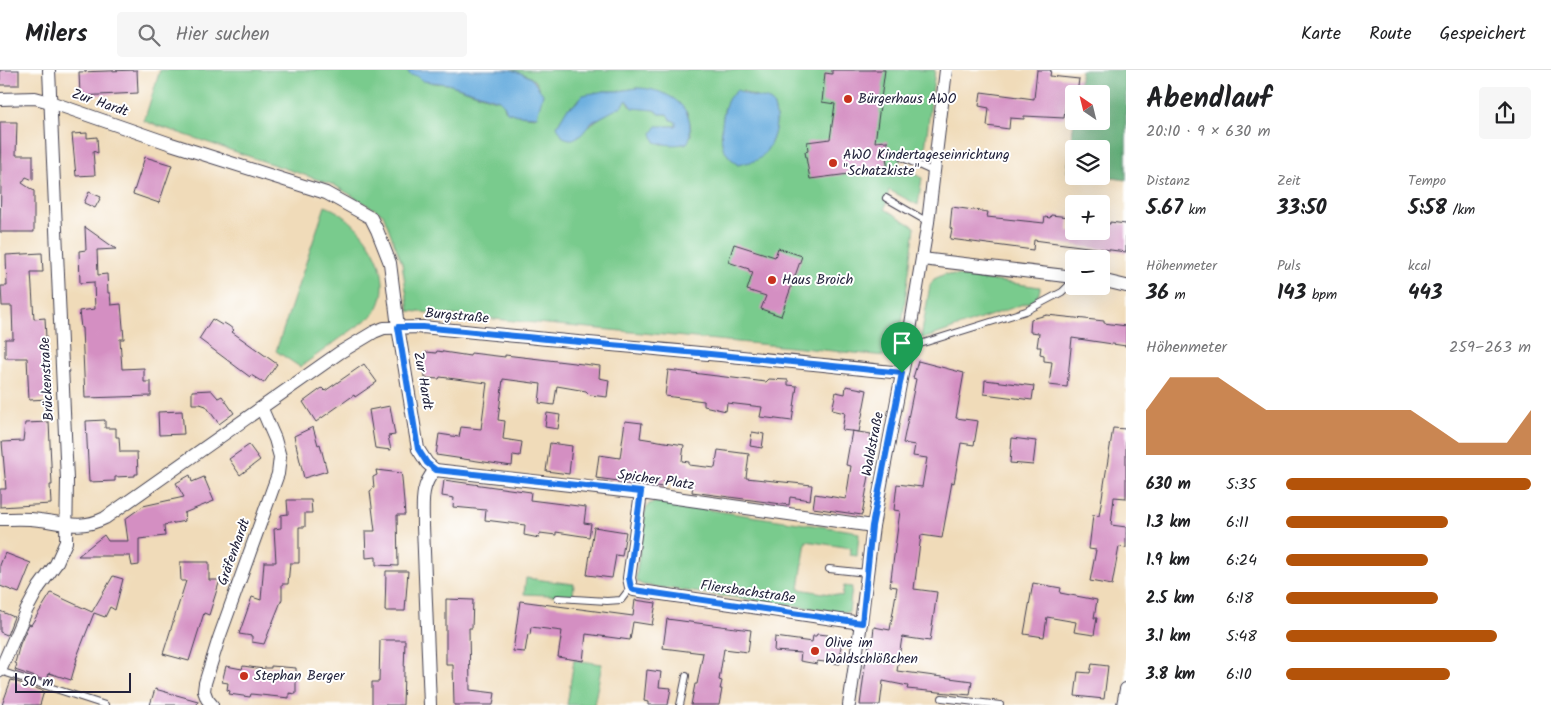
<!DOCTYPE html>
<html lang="de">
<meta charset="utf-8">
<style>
body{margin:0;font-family:Kalam,sans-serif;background:#f6f6f6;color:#202124;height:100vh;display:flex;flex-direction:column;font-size:19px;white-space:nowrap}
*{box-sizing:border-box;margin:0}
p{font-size:16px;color:#757577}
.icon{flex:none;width:28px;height:28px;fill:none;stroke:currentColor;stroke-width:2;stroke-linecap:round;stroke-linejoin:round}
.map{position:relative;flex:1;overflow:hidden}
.details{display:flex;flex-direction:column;background:#fff;width:425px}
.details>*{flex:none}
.needle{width:32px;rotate:325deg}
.controls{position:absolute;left:1065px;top:15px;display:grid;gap:10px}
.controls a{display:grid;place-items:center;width:45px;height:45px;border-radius:5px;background:#fff;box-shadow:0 5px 20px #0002;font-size:25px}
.scale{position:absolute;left:15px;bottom:12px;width:116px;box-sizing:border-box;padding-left:5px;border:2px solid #22223b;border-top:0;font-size:14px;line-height:18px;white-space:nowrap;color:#22223b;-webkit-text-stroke:4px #fff;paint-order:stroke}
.pin{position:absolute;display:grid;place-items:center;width:42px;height:42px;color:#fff;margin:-51px -21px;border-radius:50% 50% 50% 0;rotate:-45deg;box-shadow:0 0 5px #0007}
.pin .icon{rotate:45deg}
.round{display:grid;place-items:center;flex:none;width:52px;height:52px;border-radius:5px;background:#f6f6f6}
.summary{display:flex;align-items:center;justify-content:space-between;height:85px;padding:0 20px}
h1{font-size:28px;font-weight:700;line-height:38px}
.metrics{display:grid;grid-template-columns:repeat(3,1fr);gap:8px;height:85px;padding:5px 20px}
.metrics div{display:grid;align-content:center}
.metrics b{font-size:21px;font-weight:700}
.metrics small{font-size:14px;font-weight:400}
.metrics p{font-size:14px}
.chart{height:140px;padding:10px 20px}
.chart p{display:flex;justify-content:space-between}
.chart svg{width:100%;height:90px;margin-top:5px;fill:#b45309;opacity:.7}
ul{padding:0 20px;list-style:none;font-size:16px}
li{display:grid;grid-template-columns:80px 60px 1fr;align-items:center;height:38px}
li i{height:12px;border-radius:6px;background:#b45309}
header{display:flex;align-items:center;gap:30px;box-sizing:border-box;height:70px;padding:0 25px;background:#fff;border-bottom:1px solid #e0e0e0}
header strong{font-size:24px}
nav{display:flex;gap:28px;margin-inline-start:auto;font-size:18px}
.search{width:350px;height:45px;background:#f6f6f6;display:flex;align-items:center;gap:12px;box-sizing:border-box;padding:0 18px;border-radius:5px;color:#757577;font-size:19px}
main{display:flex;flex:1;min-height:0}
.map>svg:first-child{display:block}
.green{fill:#79cb8d;stroke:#4e7664;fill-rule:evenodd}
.forest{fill:#62af78;stroke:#42685a}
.water{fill:#69adde;stroke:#46688c}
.building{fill:#d48fc2}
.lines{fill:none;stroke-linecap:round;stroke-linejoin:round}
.lane-casing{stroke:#413e4e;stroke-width:8}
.street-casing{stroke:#413e4e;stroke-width:14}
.lane{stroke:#fff;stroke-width:6}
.street{stroke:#fff;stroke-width:12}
.route-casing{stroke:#fff;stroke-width:10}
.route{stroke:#1a73e8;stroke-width:6}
.poi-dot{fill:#c8321e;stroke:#fff;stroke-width:2}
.labels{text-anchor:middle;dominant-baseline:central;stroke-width:4;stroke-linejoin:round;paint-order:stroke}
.poi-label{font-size:14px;fill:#22223b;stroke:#fff;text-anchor:start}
.street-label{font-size:14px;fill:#22223b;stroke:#fff}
</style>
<header>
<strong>Milers</strong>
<div class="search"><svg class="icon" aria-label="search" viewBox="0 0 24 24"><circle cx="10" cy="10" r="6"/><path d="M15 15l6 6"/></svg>Hier suchen</div>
<nav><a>Karte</a><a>Route</a><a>Gespeichert</a></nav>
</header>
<main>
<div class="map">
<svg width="1126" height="635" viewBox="0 0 1126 635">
<rect width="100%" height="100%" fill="#fff"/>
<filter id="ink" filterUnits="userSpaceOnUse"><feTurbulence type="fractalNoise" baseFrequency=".02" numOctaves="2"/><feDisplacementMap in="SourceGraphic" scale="10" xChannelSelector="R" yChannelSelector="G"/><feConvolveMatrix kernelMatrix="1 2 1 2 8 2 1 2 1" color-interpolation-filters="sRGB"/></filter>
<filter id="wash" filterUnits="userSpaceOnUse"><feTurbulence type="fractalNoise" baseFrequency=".0096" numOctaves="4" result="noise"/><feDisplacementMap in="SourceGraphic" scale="20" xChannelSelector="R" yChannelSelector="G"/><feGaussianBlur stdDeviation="1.12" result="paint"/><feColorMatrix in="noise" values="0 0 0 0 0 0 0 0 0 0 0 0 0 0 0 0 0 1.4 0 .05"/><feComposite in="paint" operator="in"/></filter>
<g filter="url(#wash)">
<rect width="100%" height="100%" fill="#f0dbb9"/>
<g class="green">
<path d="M 160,0 L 407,0 L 434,13 L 448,14 L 492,29 L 499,30 L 504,35 L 505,40 L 518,45 L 535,47 L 543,25 C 539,21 539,18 537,14 C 532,5 519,3 511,0 L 935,0 L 924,87 L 902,77 L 899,96 L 922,108 L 918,135 L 889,120 L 885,139 L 915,157 L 899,276 L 886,286 L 409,241 L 402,193 L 383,144 L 334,115 L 144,51 ZM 637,18 L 673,28 L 687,42 L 690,53 L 691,65 L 685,74 L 661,74 L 667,56 L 677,56 L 676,52 L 670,49 L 667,44 L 660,44 L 654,40 L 630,36 L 627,30 C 615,41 598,47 587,58 L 557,55 L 570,37 L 574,35 L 579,29 L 604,21 L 619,21 ZM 743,21 C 752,27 763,27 772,33 C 780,45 775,70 766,81 C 759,90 747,92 738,95 C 732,90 726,84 723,77 C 721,72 723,67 723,61 C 722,45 723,25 743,21 Z"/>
<path d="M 325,136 C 363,149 402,209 373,245 L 300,297 L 276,281 Z"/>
<path d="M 945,204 L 1040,217 C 1040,223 1037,227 1032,231 L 929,267 L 921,268 L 930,215 L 934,209 Z"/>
<path d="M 656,432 L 853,461 L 859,464 L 857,486 L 850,485 L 851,478 L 806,471 L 799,519 L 842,526 L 844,516 L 852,517 L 849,542 L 839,542 L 643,515 L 637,512 L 636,507 L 645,441 L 649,434 Z"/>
<path d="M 526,508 L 574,514 L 573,526 L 524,524 Z"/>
<path d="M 574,590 L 602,594 L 594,635 L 567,635 Z"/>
</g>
<path class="forest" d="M 1081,0 L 1126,0 L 1126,110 L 1100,106 L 1101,106 L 1101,79 L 1074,79 L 1074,103 L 1067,102 L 1074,51 L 1101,51 L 1101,24 L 1078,24 Z"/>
<g class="water">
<path d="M 407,0 L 511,0 C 534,7 530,7 543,24 L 537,46 L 518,45 L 507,42 L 504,35 L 499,30 L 448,14 L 423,11 L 417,6 L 410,5 Z"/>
<path d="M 637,18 C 661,18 691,32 690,58 C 690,64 691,68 687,73 C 677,76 665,75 655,72 L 652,63 L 657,56 L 676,56 L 676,52 L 670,49 L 667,44 L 660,44 L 654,40 L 633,38 L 627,30 L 622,36 L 592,52 L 581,65 L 573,69 L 569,69 L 563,67 L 557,56 L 567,39 L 574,35 L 583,25 L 604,21 L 619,21 Z"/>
<path d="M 737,20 L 751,26 L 767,29 L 772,33 C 781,48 774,76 760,88 C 753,93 746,92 738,95 C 732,90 726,84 723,77 C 719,67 723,37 729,28 C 731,25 735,23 737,20 Z"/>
</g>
<g id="blocks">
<g class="building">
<rect x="0" y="0" width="19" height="15"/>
<path d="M 137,0 L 138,23 L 80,26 L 79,2 Z"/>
<path d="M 832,0 L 885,0 L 875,72 L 887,71 L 889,87 L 886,87 L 888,99 L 810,109 L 805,82 L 808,81 L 807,72 L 830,69 L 835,34 L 822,32 L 825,3 L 832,4 Z"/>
<path d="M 1037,0 L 1051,0 L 1050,6 L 1079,9 L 1077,24 L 1067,24 L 1064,48 L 1024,46 L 1024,49 L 1010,48 L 1009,59 L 987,56 L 989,38 L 979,36 L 981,22 L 1034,29 Z"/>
<path d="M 0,52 L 17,52 L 16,85 L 33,85 L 33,110 L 26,107 L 22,113 L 34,121 L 34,162 L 0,162 L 1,113 Z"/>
<path d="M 87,63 L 87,68 L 97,67 L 98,83 L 93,81 L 95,105 L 76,106 L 72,64 Z"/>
<path d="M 145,87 L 172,95 L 159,133 L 133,124 Z"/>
<path d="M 89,122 L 101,127 L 95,138 L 84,133 Z"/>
<path d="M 952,137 L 988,142 L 987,147 L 1044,153 L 1045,147 L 1050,148 L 1051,145 L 1069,147 L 1068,161 L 1101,161 L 1101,153 L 1110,154 L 1110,152 L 1126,154 L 1126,182 L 1034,170 L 1033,180 L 950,169 L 952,159 L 950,158 Z"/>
<path d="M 85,157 L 116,179 L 97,180 L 98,205 L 107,204 L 108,223 L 110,223 L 111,235 L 121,234 L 124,269 L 120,269 L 122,299 L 144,298 L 144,312 L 151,312 L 151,326 L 85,328 L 82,258 L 81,258 L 79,241 L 95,239 L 94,212 L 80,213 L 79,181 L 86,180 Z"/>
<path d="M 734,174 L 775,187 L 778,178 L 802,186 L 781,246 L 761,239 L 766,226 L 747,220 L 753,202 L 749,201 L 749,199 L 728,192 Z"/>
<path d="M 42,183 L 43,202 L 31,202 L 34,249 L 45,248 L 49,329 L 29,330 L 27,288 L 5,288 L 5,269 L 13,269 L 12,236 L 2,236 L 1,216 L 7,216 L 6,185 Z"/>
<path d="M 1047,245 L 1104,251 L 1104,253 L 1126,256 L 1126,276 L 1072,268 L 1067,317 L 1049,315 L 1052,292 L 1044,291 L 1044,285 L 1040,284 L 1041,277 L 1037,277 L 1039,263 L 1030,262 L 1031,249 Z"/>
<path d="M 212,249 L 222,255 L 224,253 L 229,256 L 234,260 L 232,262 L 277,294 L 264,313 L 251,305 L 250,307 L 199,269 Z"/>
<path d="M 437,281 L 470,286 L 471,283 L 505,287 L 505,285 L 600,296 L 599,308 L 609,310 L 607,327 L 590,325 L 586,321 L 557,316 L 554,335 L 539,333 L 541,314 L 503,309 L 498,350 L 505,351 L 503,369 L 522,372 L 520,386 L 513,385 L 512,396 L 436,385 L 439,364 L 459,367 L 461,357 L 481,359 L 487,313 L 440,307 L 439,309 L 425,308 L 424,296 L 426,282 L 436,283 Z"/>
<path d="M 918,291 L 964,303 L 956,348 L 978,351 L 974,375 L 961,373 L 954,413 L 952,412 L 942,468 L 921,465 L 914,519 L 937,522 L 930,571 L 902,567 L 897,601 L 972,611 L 970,625 L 907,619 L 908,616 L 883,611 L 880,635 L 860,635 L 865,596 L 869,575 L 872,575 L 874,557 L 890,560 L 897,517 L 890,516 L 900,441 L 894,440 L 897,414 L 922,417 L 927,388 L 913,386 L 915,375 L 903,373 L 916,309 L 913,308 Z"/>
<path d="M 364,294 L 377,312 L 355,327 L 354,325 L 316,352 L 303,332 L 322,318 L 325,321 Z"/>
<path d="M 668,300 L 766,312 L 769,309 L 788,310 L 788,315 L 797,316 L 792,351 L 760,347 L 762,337 L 727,333 L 726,341 L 704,336 L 704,331 L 665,326 Z"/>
<path d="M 985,310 L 1034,316 L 1032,330 L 984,324 Z"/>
<path d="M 846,316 L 867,320 L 859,362 L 842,360 L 845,343 L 832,340 L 836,322 L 845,324 Z"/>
<path d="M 211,320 L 218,328 L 222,326 L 234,343 L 219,354 L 206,336 L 200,334 L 192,334 L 192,321 Z"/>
<path d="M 390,336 L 395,365 L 388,366 L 391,380 L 375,378 L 369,340 Z"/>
<path d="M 182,341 L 184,364 L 159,365 L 158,342 Z"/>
<path d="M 547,343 L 560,345 L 558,359 L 545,357 Z"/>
<path d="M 105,350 L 105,358 L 116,358 L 116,367 L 119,367 L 120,382 L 137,382 L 138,404 L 135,404 L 135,406 L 115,407 L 115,411 L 89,412 L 86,351 Z"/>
<path d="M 625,351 L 642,353 L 640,368 L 684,375 L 682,391 L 689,392 L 689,395 L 715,398 L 718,380 L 749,384 L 746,408 L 812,415 L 810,430 L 790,427 L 789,435 L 692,422 L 693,414 L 664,411 L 663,417 L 596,408 L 599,385 L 620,388 Z"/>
<path d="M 49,352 L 52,415 L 50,415 L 51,434 L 0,437 L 0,419 L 6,419 L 2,372 L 23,371 L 25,353 Z"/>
<path d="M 313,357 L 318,375 L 320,374 L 327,401 L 304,408 L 294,366 Z"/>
<path d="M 1113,358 L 1126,359 L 1126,428 L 1114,427 L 1111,455 L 1126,457 L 1126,478 L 1119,477 L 1112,515 L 1090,511 L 1096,480 L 1089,479 L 1093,445 L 1099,446 Z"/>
<path d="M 852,361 L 871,364 L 868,388 L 872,389 L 862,445 L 813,438 L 815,424 L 846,429 L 851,396 L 846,395 Z"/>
<path d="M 752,362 L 764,364 L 762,378 L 750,376 Z"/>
<path d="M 1012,368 L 1036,371 L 1033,395 L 1010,393 Z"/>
<path d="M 550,373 L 572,376 L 569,404 L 546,401 Z"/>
<path d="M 249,375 L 260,390 L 240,405 L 229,389 Z"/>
<path d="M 376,400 L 401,403 L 402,408 L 405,445 L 397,445 L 398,496 L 376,495 L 376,487 L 366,488 L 365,461 L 375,461 L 370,421 L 374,418 L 373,407 L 377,405 Z"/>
<path d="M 190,405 L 192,412 L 204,407 L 214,431 L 184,443 L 185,451 L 164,455 L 165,466 L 139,469 L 139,495 L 132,496 L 130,486 L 78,486 L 104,465 L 108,471 L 128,471 L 125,449 L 143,436 L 184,427 L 176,413 Z"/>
<path d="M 444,410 L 531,422 L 530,430 L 586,437 L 584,453 L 591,454 L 589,467 L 556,462 L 556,465 L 540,463 L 539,468 L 524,465 L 525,455 L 485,450 L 486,440 L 453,437 L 454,428 L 442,426 Z"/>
<path d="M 287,430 L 311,430 L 312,443 L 305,443 L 305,457 L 299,457 L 299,493 L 290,493 L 288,514 L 282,514 L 282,529 L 264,574 L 252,572 L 252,566 L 239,564 L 252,527 L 261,530 L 264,492 L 276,492 L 274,459 L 281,458 L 281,445 L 288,444 Z"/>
<path d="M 594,457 L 626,462 L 622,486 L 616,485 L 612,508 L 587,505 Z"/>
<path d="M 5,483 L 31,493 L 19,523 L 0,516 L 0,495 Z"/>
<path d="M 180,492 L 209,492 L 209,510 L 220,510 L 209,545 L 204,543 L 189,591 L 163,584 L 186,511 L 181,511 Z"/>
<path d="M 386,501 L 408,501 L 405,541 L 385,541 Z"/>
<path d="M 113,506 L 123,509 L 115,540 L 110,537 L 105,547 L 94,543 L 76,589 L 77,589 L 71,610 L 49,603 L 47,611 L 15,600 L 17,594 L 15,593 L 20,574 L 29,554 L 31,555 L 51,523 L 92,542 Z"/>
<path d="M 1033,513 L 1061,518 L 1060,523 L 1097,530 L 1094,548 L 1097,548 L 1094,565 L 1074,562 L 1076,552 L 1047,547 L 1044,567 L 1024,564 Z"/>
<path d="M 446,529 L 473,530 L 472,558 L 469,558 L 470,620 L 495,623 L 493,635 L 454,635 L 453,595 L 446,595 Z"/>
<path d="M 635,530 L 656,533 L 652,555 L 633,552 L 630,570 L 586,564 L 583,591 L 558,587 L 562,561 L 531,557 L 530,565 L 528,564 L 525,582 L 513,581 L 520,531 L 633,546 Z"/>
<path d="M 0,541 L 14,547 L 7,565 L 0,562 Z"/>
<path d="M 667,549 L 751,560 L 748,582 L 724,579 L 719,610 L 722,611 L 720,619 L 722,619 L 719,635 L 691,635 L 695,614 L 697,614 L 703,583 L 663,578 Z"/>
<path d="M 817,564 L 828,565 L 828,568 L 842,571 L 840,582 L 842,582 L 840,594 L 817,591 L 817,594 L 800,591 L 801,583 L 774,581 L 775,567 L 812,572 L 813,566 L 816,566 Z"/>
<path d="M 380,570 L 405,570 L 403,635 L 372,635 L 372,612 L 379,612 Z"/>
<path d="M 1092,594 L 1108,596 L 1104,629 L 1075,626 L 1078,602 L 1090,603 Z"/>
<path d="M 226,596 L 242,599 L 243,596 L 264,599 L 264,598 L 271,598 L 271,596 L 296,598 L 296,624 L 289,623 L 289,628 L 251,624 L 250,627 L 229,624 L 230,621 L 227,620 L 228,613 L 222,612 Z"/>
<path d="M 647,600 L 661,602 L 659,617 L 671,618 L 668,635 L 648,635 L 648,632 L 644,631 Z"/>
<path d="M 11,610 L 44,621 L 40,635 L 2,635 Z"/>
<path d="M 155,619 L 198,631 L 197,635 L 150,635 Z"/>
</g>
</g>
</g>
<g filter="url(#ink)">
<use href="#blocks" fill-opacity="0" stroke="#413e4e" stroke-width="1"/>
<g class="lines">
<defs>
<g id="lane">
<path d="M 901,87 L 934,102"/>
<path d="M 886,128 L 928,152"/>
<path d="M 920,274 L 1026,241 L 1062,222 L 1074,210"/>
<path d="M 829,499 L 867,503"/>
<path d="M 558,528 L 607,531 L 621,530 L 631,517"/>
<path d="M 0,601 L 105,635"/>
<path d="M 942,628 L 1000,635"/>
<path d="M 680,635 L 686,606"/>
</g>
<g id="street">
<path d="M 0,29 L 35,28 L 50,32 L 171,74 L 326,123 L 371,148 L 377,160 L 390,193 L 398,257 L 418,379 L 427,393 L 435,400"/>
<path d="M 922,189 L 1074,207"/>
<path d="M 1101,210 L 1126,216"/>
<path d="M 435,400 L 641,423 L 873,456"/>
<path d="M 641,423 L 629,508 L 631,517 L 634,520 L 861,553"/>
<path d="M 0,449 C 13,449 27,448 40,450 C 65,453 81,460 105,448 L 339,283 L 374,262 L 384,258 L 423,257 C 583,273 743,286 902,303"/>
<path d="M 0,601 L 26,541 L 39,517 L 56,494 L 66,472 L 67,410 L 49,0"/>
<path d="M 212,635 L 207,629 L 204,621 L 205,613 L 219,568 L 278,404 L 280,387 L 275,369 L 262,339"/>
<path d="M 430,635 L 423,456 C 423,434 420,416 435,400"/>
<path d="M 849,635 L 861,553 L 873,456 L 907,278 L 928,152 L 946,0"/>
<path d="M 1123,635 L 1126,619"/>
</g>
</defs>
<use href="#lane" class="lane-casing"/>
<use href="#street" class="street-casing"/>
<use href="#lane" class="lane"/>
<use href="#street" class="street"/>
</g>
</g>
<g class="lines" filter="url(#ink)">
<defs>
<path id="route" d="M 398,257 L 423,257 C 583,273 743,286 902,303 L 872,456 L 862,553 L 634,520 L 631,518 L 629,508 L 641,422 L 436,400 L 427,393 L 418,379 Z"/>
</defs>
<use href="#route" class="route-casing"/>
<use href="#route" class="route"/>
</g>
<g class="poi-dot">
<circle cx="848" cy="29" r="5"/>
<circle cx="833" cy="93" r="5"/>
<circle cx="772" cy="210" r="5"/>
<circle cx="815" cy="581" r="5"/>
<circle cx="244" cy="606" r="5"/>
</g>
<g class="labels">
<g class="poi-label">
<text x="858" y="29">Bürgerhaus AWO</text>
<text x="843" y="85">AWO Kindertageseinrichtung<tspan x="843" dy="16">"Schatzkiste"</tspan></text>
<text x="782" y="210">Haus Broich</text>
<text x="825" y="573">Olive im<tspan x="825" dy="16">Waldschlößchen</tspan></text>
<text x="254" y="606">Stephan Berger</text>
</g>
<g class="street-label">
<text transform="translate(100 33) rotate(19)">Zur Hardt</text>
<text transform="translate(457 246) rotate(5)">Burgstraße</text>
<text transform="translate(47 309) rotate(-93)">Brückenstraße</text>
<text transform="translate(423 311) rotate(80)">Zur Hardt</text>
<text transform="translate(873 374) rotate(-79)">Waldstraße</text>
<text transform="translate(656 410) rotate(8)">Spicher Platz</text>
<text transform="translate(234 482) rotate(-70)">Gräfenhardt</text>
<text transform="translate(748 522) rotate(8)">Fliersbachstraße</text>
</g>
</g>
</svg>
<div class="controls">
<a><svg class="needle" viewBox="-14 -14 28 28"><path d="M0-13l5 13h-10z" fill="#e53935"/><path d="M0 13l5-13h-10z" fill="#757577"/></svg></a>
<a><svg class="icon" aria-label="layers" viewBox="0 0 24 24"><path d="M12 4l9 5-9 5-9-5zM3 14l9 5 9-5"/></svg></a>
<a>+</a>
<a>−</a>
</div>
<div class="scale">50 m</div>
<div class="pin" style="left:902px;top:303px;background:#1e9e55"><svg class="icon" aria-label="arrive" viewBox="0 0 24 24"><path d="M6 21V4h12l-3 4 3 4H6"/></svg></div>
</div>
<section class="details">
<div class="summary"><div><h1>Abendlauf</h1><p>20:10 · 9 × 630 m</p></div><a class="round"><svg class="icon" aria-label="share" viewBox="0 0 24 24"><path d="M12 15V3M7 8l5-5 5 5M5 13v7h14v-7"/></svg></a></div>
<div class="metrics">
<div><p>Distanz</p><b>5.67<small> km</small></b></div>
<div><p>Zeit</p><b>33:50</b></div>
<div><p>Tempo</p><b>5:58<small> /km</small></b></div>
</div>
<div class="metrics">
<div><p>Höhenmeter</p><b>36<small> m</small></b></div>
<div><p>Puls</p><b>143<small> bpm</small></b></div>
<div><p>kcal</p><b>443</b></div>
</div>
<div class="chart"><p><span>Höhenmeter</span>259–263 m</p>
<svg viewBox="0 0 160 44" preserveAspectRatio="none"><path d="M0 44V22L10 6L20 6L30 6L40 14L50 22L60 22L70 22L80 22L90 22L100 22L110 22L120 30L130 38L140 38L150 38L160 22V44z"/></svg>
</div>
<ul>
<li><b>630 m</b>5:35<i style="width:100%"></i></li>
<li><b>1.3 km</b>6:11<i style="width:66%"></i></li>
<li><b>1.9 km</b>6:24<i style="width:58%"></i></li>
<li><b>2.5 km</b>6:18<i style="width:62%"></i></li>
<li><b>3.1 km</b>5:48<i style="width:86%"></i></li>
<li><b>3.8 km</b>6:10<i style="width:67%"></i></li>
</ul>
</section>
</main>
